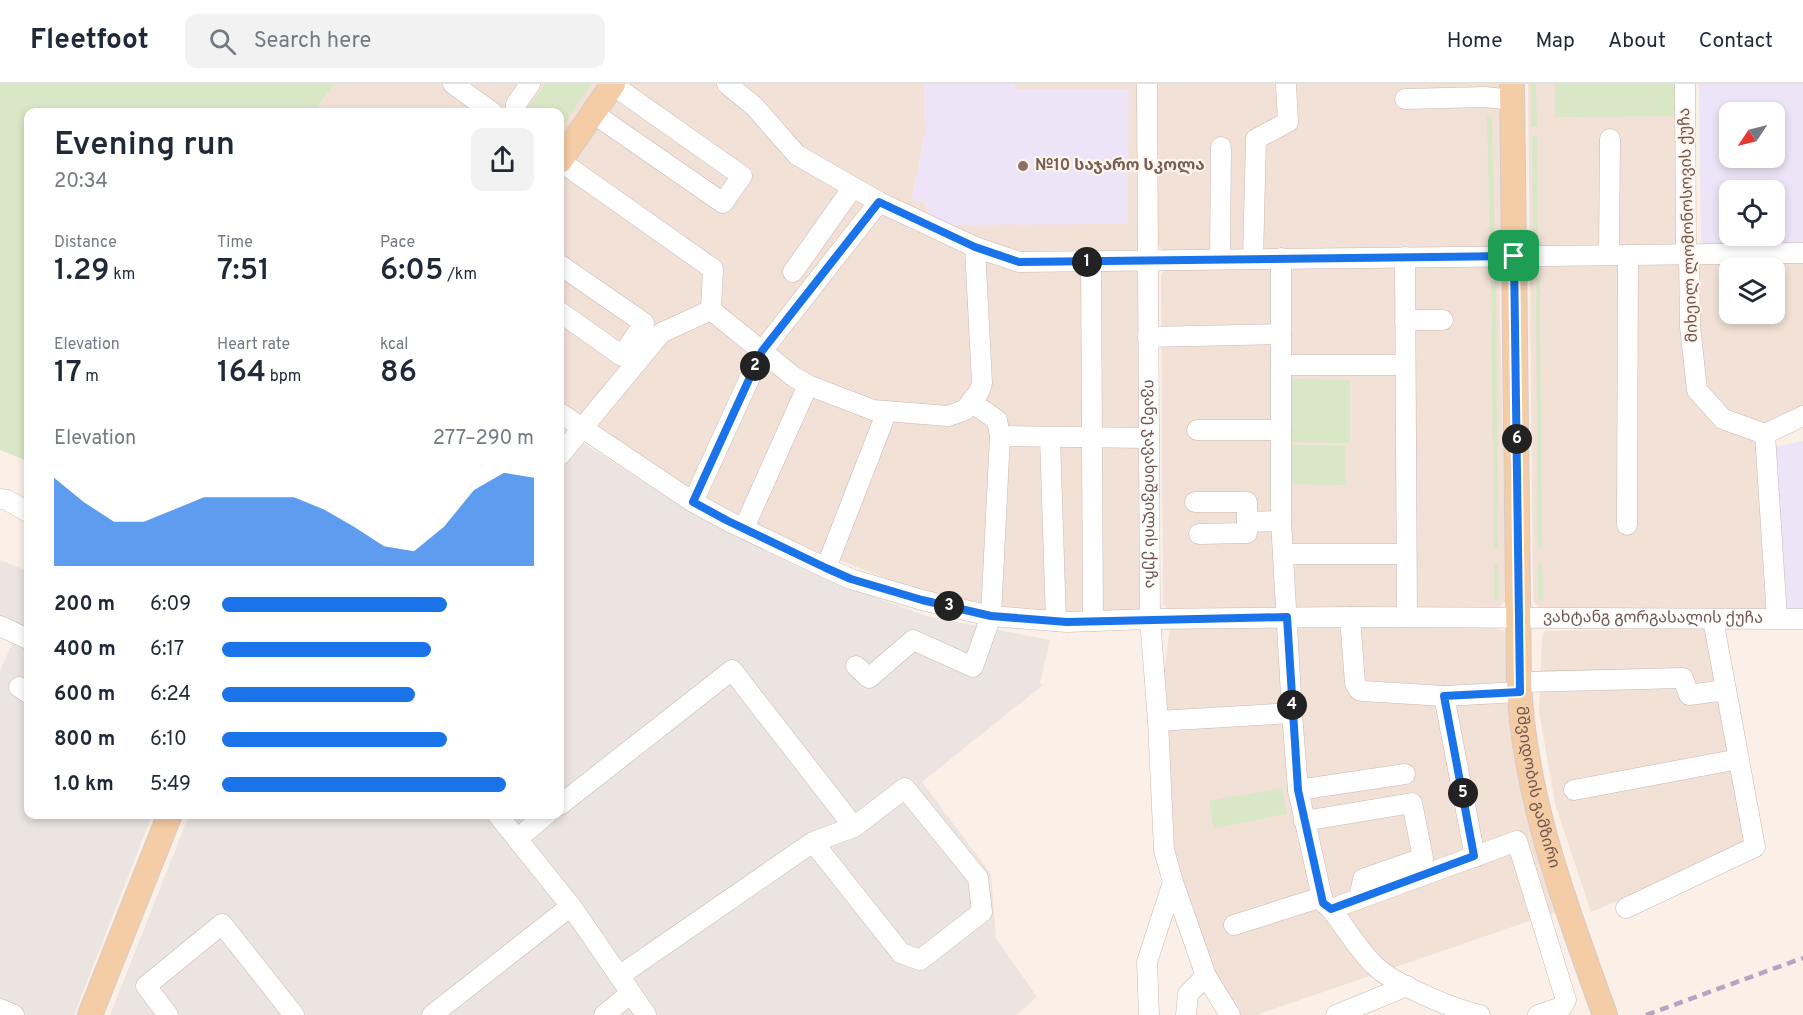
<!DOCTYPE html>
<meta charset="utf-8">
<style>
body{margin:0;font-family:Overpass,"Noto Sans Georgian",sans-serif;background:#f2f2f3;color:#1f2937;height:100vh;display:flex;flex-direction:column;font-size:22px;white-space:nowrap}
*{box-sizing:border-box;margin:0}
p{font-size:20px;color:#747a83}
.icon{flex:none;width:33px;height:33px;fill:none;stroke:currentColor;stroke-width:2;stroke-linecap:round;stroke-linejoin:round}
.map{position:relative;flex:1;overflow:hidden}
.details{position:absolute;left:24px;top:24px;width:540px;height:711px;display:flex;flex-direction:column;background:#fff;border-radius:12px;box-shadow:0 3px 9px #0003}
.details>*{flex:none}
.needle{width:39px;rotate:235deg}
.buttons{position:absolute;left:1719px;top:18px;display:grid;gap:12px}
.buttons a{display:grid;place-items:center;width:66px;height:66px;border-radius:12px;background:#fff;box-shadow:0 3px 9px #0003;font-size:30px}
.pin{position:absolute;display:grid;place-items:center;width:51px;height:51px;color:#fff;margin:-26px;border-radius:12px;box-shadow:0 3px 9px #0006}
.km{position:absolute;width:30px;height:30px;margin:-15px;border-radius:50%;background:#222;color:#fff;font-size:16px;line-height:30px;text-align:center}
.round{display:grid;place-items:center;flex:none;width:63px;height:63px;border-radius:12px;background:#f2f2f3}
.head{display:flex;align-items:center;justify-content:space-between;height:102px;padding:0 30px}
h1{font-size:33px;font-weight:600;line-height:45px}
.figures{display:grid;grid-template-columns:repeat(3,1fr);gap:9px;height:102px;padding:6px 30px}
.figures div{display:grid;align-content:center}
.figures b{font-size:30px;font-weight:600}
.figures small{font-size:16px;font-weight:400}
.figures p{font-size:16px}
.chart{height:168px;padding:12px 30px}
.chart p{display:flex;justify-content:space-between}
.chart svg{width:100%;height:108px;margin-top:6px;fill:#1a73e8;opacity:.7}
ul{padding:0 30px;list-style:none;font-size:20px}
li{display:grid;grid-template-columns:96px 72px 1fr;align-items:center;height:45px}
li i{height:15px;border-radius:8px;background:#1a73e8}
header{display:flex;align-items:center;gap:36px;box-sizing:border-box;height:84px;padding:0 30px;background:#fff;border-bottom:2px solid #e0e1e3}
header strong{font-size:28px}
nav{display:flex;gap:33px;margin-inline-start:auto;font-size:21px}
.search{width:420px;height:54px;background:#f2f2f3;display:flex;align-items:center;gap:15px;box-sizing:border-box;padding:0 21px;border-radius:12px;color:#747a83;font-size:22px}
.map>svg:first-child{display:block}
.residential{fill:#f2e1d6;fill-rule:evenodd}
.industrial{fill:#ebe4e0}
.education{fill:#ede4f7;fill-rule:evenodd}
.green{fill:#d8e7c6}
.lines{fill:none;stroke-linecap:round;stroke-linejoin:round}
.minor-casing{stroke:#ccb7ae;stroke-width:21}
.major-casing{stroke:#d5ccca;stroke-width:26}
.minor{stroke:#fff;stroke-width:20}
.major{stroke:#f4cca5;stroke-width:24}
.rail{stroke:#b2a6c3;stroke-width:4.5;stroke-dasharray:9 6;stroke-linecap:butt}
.route-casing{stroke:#fff;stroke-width:12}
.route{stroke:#1a73e8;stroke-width:8}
.education-dot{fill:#8d6e63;stroke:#fef5ed;stroke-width:2}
.labels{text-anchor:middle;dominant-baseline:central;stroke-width:4.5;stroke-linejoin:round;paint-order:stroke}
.education-label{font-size:16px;font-weight:bold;fill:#785e54;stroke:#fef5ed;text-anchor:start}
.street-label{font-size:16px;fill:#72564d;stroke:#fef5ed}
</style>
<header>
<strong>Fleetfoot</strong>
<div class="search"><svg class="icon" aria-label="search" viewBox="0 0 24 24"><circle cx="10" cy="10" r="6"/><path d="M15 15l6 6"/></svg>Search here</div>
<nav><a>Home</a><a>Map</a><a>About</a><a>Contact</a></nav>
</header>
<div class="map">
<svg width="1803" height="931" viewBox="0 0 1803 931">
<rect width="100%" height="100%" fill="#fbf0e7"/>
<g class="residential">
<path d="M 334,0 L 597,0 L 560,54 L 560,28 L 314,28 Z"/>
<path d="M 629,0 L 924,0 L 925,49 L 912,115 L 923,118 L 931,130 L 1015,5 L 1015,0 L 1141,0 L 1145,519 L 1137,528 L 1082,533 L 1005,528 L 898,499 L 795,459 L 683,403 L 560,316 L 560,98 Z"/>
<path d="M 1157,0 L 1500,0 L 1502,162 L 1495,168 L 1163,168 L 1157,159 Z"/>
<path d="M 1528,0 L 1682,0 L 1683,177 L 1803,177 L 1803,322 L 1761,341 L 1772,525 L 1544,527 L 1533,517 ZM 1730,184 L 1774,184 L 1774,230 L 1730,230 Z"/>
<path d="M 1494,177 L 1499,184 L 1506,517 L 1494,528 L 1169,526 L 1163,520 L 1161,192 L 1165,184 Z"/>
<path d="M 1488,543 L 1503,546 L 1508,554 L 1559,827 L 1256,931 L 1238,931 L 1202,871 L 1170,766 L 1162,602 L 1170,544 Z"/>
<path d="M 1709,544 L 1750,760 L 1591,828 L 1555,720 L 1539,627 L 1542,555 L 1545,547 Z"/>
</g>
<g class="industrial">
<path d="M 560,344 L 698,433 L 812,490 L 926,532 L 1050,556 L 1040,599 L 1043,601 L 922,698 L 991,790 L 996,854 L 1037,913 L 1016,931 L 110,931 L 189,731 L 560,730 Z"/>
<path d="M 0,476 L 28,487 L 28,730 L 152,731 L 74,931 L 0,931 L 0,587 L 14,556 L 0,550 Z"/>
</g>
<g class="education">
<path d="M 924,0 L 1015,0 L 1015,5 L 1129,5 L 1128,140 L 951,141 L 931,130 L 923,118 L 912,116 L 925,49 Z"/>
<path d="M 1699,0 L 1803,0 L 1803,166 L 1701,167 ZM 1730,28 L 1774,28 L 1774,74 L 1730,74 ZM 1730,106 L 1774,106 L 1774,152 L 1730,152 Z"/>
<path d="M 1803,357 L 1803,526 L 1785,526 L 1774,363 Z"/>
</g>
<g class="green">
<path d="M 0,0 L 334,0 L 314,28 L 28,28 L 28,377 L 0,366 Z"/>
<path d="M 545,0 L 591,0 L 560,46 L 560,28 L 525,28 Z"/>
<path d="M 1531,0 L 1536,0 L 1537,43 L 1531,43 Z"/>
<path d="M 1555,0 L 1679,0 L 1679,32 L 1555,33 Z"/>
<path d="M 1487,32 L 1492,32 L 1495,163 L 1490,164 Z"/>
<path d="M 1532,52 L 1537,52 L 1538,151 L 1533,151 Z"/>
<path d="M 1536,194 L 1540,194 L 1542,464 L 1538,464 Z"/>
<path d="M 1491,197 L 1496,197 L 1498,465 L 1494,465 Z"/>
<path d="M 1287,295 L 1350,296 L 1350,359 L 1287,358 Z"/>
<path d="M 1291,361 L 1345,362 L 1345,401 L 1290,400 Z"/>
<path d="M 1538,479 L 1542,479 L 1543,515 L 1538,516 Z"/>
<path d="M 1494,480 L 1498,480 L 1499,516 L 1494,516 Z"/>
<path d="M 1282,704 L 1287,730 L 1214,744 L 1209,717 Z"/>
</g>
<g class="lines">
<defs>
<g id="minor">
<path d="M 453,0 L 492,28"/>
<path d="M 727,0 L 754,22 L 797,71 L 879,118 L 975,163 L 1019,178 L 1803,169"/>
<path id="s1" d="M 1147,0 L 1150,535 L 1158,637 L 1164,766 L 1173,798 L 1206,892 L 1230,931"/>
<path d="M 1685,0 L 1686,164 L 1689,170 L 1690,242 L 1697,306 L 1723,335 L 1765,350"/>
<path d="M 1405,15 L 1485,13 L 1512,16"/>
<path d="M 516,28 L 516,20 L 530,0"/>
<path d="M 593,29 L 723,119 L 742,92 L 613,1"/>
<path d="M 560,77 L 713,185 L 711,226"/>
<path d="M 1609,171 L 1610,55"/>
<path d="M 1405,173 L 1407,533"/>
<path d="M 1281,174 L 1281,437 L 1292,629 L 1298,706 L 1323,818 L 1331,825 C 1345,843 1358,865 1374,881 C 1393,900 1453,925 1480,931"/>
<path d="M 1220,175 L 1221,63"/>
<path d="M 1253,175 L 1256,55 L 1288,38 L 1286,0"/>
<path d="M 1091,178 L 1093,537"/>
<path d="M 560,181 L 644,239 L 622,272 L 560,228"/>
<path d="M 793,188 L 853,103"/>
<path d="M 1405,236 L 1443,236"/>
<path d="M 1148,253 L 1281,250"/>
<path d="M 1281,281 L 1405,281"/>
<path id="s2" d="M 560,329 L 693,418 L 728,437 L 826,484 L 851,495 L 922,516 L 991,532 L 1067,538 L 1150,535 L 1350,533 L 1803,535"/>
<path d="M 1197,346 L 1281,346"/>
<path d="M 1765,350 L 1777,534"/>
<path d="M 1765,350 L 1803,332"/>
<path d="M 1000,352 L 1148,354"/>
<path d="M 1050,353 L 1056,537"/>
<path d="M 560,371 L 661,249 L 711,226 L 794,293 L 808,301 L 873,326 L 948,332 L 965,326 L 979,308 L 982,299 L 975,163"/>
<path d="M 0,415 L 7,416 L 28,428"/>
<path d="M 693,418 L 762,267 L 879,118"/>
<path d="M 1195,418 L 1247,418 L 1247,438"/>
<path d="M 1627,441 L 1628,171"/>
<path d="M 744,444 L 808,301"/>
<path d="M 1199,450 L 1247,449 L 1247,438 L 1281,437"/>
<path d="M 1283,470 L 1406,470"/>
<path d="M 826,484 L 887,327"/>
<path d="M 1350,533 L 1355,599 L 1359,606 L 1363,607 L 1444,612 L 1520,608"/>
<path d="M 0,542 L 28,555"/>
<path d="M 856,582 L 869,594 L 913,556 L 973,583 L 991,532 L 1000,352 L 997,336 L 971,318"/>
<path d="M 1519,598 L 1683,594 L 1689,611 L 1726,606"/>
<path d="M 19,603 L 28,609"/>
<path d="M 1444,612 L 1475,773"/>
<path d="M 1158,637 L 1292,629"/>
<path d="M 1298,706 L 1405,690"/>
<path d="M 1574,706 L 1739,675"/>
<path d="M 560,721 L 732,586 L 854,743"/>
<path d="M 497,730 L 571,822 L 631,909 L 604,931"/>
<path d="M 1304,737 L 1412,719 L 1423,774 L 1363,795 L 1359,815"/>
<path d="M 517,755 L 547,730"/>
<path d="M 1626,824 L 1755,763 L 1713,535"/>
<path d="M 1331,825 L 1517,757 L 1566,916 L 1562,923 L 1538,931"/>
<path d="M 1234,841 L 1322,813"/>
<path d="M 619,892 L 813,758 L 854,743 L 905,704 L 978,794 L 982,828 L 920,876 L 901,869 L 813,758"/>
<path d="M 631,909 L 646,931"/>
<path d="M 0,925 L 14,931"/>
<path d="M 168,931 L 146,902 L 222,840 L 294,931"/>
<path d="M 432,931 L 571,822"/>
<path d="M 1149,931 L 1147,878 L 1173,798"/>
<path d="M 1186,931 L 1188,910 L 1206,892"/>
<path d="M 1336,931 L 1407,902"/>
</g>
<g id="major">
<path id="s3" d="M 1512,0 L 1519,598 C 1524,714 1566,823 1605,931"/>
<path d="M 560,77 L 613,0"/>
<path d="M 90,931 L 170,730"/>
</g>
</defs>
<use href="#minor" class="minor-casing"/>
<use href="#major" class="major-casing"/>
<use href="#minor" class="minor"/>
<use href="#major" class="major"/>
<path class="rail" d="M 1646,931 L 1803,874"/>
</g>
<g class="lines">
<defs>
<path id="route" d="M 879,118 L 975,163 L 1019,178 L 1514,172 L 1520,608 L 1444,612 L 1474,772 L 1331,825 L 1323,819 L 1298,706 L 1287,533 L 1067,538 L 991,532 L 922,516 L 851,495 L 826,484 L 728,437 L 693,418 L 762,267 Z"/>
</defs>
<use href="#route" class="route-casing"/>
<use href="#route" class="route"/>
</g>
<circle class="education-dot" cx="1023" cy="82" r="6"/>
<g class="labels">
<g class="education-label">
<text x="1035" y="82">№10 საჯარო სკოლა</text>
</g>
<g class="street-label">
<text transform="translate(1689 141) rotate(-92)">მიხეილ ლომონოსოვის ქუჩა</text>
<text stroke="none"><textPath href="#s1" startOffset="400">ივანე ჯავახიშვილის ქუჩა</textPath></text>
<text stroke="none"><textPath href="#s2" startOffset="1143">ვახტანგ გორგასალის ქუჩა</textPath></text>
<text stroke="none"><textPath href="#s3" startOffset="705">მშვიდობის გამზირი</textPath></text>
</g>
</g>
</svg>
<div class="buttons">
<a><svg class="needle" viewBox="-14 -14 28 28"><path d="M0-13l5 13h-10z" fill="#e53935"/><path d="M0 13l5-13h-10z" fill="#747a83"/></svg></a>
<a><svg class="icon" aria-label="locate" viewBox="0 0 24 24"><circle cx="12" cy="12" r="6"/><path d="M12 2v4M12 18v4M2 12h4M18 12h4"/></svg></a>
<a><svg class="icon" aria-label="layers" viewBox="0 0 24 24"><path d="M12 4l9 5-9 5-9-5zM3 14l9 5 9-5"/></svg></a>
</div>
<div class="pin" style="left:1514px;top:172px;background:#1e9e55"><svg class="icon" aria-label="arrive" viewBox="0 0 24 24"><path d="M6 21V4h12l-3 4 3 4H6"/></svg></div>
<b class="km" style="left:1087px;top:178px">1</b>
<b class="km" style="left:755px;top:282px">2</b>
<b class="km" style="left:949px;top:522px">3</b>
<b class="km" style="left:1292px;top:621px">4</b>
<b class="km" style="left:1463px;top:709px">5</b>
<b class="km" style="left:1517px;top:355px">6</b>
<section class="details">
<div class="head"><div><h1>Evening run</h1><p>20:34</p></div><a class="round"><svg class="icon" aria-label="share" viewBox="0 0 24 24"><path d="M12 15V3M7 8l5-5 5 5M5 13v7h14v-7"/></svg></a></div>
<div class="figures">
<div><p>Distance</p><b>1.29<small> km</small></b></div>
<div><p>Time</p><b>7:51</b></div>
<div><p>Pace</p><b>6:05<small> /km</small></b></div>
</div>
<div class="figures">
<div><p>Elevation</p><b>17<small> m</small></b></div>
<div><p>Heart rate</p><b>164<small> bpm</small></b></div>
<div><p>kcal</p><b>86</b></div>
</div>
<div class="chart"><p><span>Elevation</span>277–290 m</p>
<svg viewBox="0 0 160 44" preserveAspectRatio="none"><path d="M0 44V8L10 18L20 26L30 26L40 21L50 16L60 16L70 16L80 16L90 21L100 28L110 36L120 38L130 28L140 13L150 6L160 8V44z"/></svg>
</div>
<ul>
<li><b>200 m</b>6:09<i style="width:72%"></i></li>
<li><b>400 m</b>6:17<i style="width:67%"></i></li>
<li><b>600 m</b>6:24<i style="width:62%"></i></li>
<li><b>800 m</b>6:10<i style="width:72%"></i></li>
<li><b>1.0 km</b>5:49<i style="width:91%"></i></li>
</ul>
</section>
</div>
